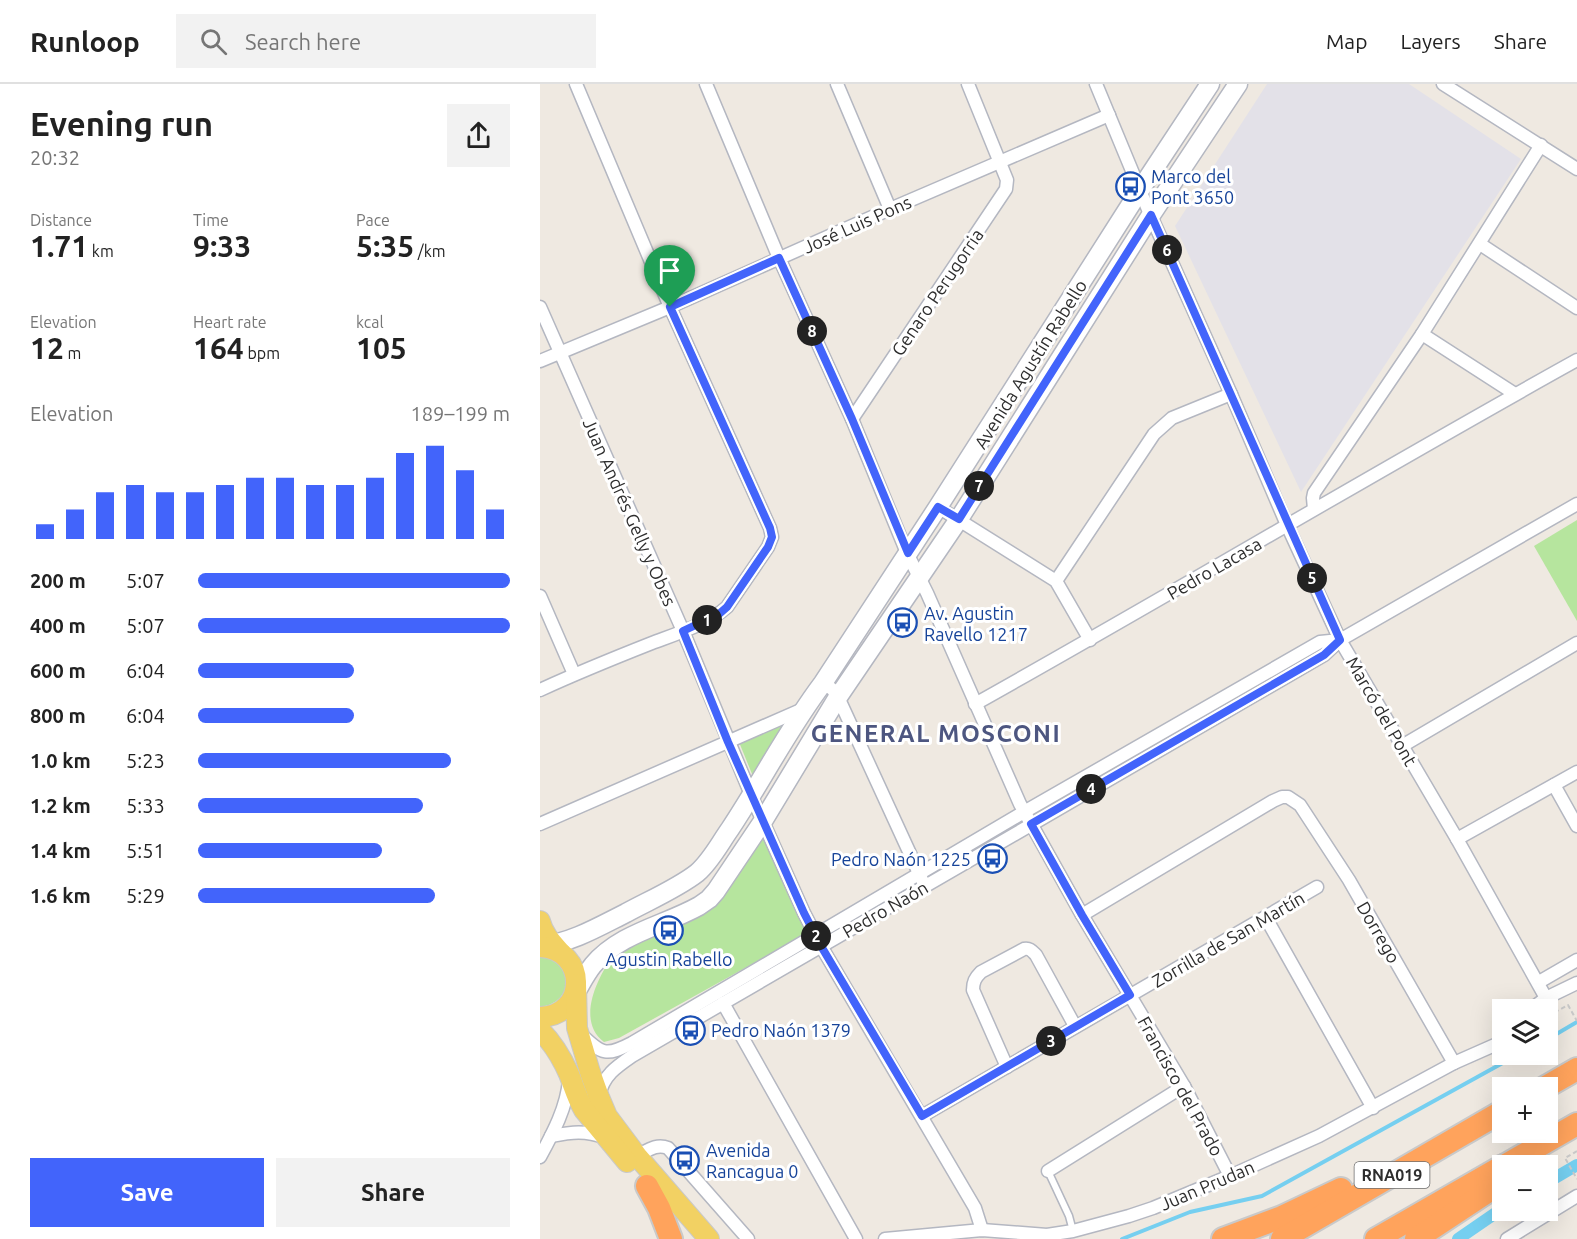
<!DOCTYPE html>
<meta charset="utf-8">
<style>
body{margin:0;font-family:Ubuntu,sans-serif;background:#f2f2f2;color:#222;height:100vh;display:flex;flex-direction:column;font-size:22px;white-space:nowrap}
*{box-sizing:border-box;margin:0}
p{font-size:20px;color:#767676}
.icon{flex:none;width:33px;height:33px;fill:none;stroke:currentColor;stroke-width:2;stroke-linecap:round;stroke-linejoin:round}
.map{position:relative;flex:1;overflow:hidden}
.side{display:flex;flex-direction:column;background:#fff;width:540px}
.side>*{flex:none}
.fabs{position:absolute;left:952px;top:915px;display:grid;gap:12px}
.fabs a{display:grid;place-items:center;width:66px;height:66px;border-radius:0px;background:#fff;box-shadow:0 6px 24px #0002;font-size:30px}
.pin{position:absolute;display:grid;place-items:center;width:51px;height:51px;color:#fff;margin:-62px -26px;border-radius:50% 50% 50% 0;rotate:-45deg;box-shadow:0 0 6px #0007}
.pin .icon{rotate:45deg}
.km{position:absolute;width:30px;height:30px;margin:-15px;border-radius:50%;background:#222;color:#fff;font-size:16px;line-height:30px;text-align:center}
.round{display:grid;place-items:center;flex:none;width:63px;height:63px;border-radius:0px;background:#f2f2f2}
.summary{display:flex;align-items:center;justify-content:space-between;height:102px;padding:0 30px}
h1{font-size:33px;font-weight:600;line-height:45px}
.metrics{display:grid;grid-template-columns:repeat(3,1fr);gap:9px;height:102px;padding:6px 30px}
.metrics div{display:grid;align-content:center}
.metrics b{font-size:30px;font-weight:600}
.metrics small{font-size:16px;font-weight:400}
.metrics p{font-size:16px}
.chart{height:168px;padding:12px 30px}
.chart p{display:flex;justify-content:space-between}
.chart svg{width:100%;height:108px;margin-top:6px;stroke:#4264fb;stroke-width:6}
.cta{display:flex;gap:12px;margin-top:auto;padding:12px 30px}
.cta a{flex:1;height:69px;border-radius:0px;background:#4264fb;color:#fff;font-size:24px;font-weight:600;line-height:69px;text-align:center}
.cta a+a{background:#f2f2f2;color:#222}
ul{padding:0 30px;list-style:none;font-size:20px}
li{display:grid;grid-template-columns:96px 72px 1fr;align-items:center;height:45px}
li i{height:15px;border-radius:8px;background:#4264fb}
header{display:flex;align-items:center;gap:36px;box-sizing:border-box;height:84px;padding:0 30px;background:#fff;border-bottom:2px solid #e0e0e0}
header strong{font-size:28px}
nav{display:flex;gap:33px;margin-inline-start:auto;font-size:21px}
.search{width:420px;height:54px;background:#f2f2f2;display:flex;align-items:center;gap:15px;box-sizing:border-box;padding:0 21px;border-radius:0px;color:#767676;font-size:22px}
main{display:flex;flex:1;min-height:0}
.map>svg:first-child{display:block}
.industrial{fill:#e3e1e8}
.green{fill:#b6e59e}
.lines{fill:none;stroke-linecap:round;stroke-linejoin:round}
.stream{stroke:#75cff0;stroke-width:4}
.canal{stroke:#75cff0;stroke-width:12}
.service-casing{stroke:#b4b7c1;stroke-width:9}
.minor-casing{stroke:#b4b7c1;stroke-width:15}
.secondary-casing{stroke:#b4b7c1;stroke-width:21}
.primary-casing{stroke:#c9c9c9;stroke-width:22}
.motorway-casing{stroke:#c9c9c9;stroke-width:26}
.path{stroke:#c9c9c9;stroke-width:2;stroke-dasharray:4.5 3;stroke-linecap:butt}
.service{stroke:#fff;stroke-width:6}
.minor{stroke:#fff;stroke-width:12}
.secondary{stroke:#fff;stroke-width:18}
.primary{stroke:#f2d163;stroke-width:20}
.motorway{stroke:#ffa35c;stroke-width:22}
.route-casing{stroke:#fff;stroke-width:12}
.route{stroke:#4264fb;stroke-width:8}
.labels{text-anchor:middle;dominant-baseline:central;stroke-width:6;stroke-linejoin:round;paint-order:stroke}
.shield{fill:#fff;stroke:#6d6d6d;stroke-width:1.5}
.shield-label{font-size:16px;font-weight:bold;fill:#2e2e2e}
.transit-label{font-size:18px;fill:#164399;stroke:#fff;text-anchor:start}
.street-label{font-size:18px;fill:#2e2e2e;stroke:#fff}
.district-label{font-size:24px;font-weight:bold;letter-spacing:1.5px;fill:#4d5680;stroke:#fff}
</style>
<header>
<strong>Runloop</strong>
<div class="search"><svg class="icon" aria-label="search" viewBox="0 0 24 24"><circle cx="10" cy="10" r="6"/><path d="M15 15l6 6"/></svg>Search here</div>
<nav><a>Map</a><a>Layers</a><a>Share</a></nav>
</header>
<main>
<section class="side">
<div class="summary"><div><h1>Evening run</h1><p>20:32</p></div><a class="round"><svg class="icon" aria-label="share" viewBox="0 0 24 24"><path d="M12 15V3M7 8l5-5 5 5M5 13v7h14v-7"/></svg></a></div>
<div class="metrics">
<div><p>Distance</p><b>1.71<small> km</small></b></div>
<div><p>Time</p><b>9:33</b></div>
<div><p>Pace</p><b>5:35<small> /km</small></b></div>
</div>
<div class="metrics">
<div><p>Elevation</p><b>12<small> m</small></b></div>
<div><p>Heart rate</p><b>164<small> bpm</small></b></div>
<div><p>kcal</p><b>105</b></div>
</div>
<div class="chart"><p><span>Elevation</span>189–199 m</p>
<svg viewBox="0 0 160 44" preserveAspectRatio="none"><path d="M5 44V38M15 44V32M25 44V25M35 44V22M45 44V25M55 44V25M65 44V22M75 44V19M85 44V19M95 44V22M105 44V22M115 44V19M125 44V9M135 44V6M145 44V16M155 44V32"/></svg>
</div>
<ul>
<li><b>200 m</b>5:07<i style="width:100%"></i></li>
<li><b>400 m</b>5:07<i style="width:100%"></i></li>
<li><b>600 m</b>6:04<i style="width:50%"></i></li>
<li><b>800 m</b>6:04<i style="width:50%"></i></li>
<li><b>1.0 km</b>5:23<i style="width:81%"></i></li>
<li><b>1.2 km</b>5:33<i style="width:72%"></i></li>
<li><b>1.4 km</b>5:51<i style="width:59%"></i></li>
<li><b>1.6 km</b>5:29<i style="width:76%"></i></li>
</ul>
<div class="cta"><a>Save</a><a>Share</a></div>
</section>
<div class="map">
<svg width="1037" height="1155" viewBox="0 0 1037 1155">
<rect width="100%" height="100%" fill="#efe9e1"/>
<path class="industrial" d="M 727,0 L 869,0 L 981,75 L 761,408 L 635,142 Z"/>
<g class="green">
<path d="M 1037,436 L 1037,537 L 994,462 Z"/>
<path d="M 252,638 L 214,695 L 199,658 Z"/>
<path d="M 221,753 L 226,755 L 268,849 L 79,954 L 64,958 C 36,937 57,894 73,872 L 172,823 L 181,816 L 216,754 Z"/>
<path d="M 0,872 C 35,876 35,919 0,923 Z"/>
</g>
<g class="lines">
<g class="stream">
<path d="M 1008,955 L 1037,938"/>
<path d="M 582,1155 L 650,1128 L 722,1112 L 979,970"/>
</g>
<g class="canal">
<path d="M 1008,1098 L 1037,1081"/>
<path d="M 918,1155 L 963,1124"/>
</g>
<defs>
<path id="service" d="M 508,1087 L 529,1132 L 533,1147"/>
<g id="minor">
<path d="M 166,0 L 239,174 L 312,335 L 367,469 L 387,509 L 480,720 L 542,831 L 644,1002 L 690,1092"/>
<path d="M 297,0 L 350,125"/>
<path d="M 556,0 L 607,123 L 691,310 L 747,441 L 800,556 L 917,755 L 1006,914"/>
<path d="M 903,0 L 1037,85"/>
<path d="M 940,160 L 1037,224"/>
<path d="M 0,223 L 143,547 L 212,713 L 264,829 L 281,862 L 435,1124 L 442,1146"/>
<path d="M 882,250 L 975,310"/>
<path d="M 0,277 L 130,223 L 350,125 L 569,31"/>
<path d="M 312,335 L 466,105 L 467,96 L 428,0"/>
<path d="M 398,423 L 516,497 L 550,556"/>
<path d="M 774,425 L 773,414 L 774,409 L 882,250 L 1001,61"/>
<path d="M 516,497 L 614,350 L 632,334 L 691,310"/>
<path d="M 0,512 L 34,590"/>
<path d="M 283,599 L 292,605 L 298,613 L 383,798"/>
<path d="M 0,606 C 37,589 74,574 112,559 C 136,550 168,540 187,523 L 228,463 L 232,453 L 230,444 L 130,223 L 36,0"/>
<path d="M 435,620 C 637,507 835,388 1037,276"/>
<path d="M 862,662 L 1037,559"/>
<path d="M 1014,701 L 1037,742"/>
<path d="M 0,740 L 263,625"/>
<path d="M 917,755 L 1037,688"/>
<path d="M 542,831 L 733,717 L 742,713 L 748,713 L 760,721 L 809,796 L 914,979"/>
<path d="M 726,834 L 833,1024"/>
<path d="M 999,898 L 1037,876"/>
<path d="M 183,919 L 316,1155"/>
<path d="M 990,926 L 1006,914 L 1037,899"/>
<path d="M 42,951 C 62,971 67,972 92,959 L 484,728 L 780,558 L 800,556"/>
<path d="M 467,983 L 433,906 C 433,898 435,894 441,888 L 484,865 C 490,864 492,867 496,871 L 535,942"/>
<path d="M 59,1011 C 64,991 76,983 92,972 L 784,571 L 800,556 L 1037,420"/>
<path d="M 382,1032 L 777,803"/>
<path d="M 11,1052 C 32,1048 45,1046 66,1054"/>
<path d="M 97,1072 C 107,1067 116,1059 128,1064 L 208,1155"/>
<path d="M 0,1073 C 13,1049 27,1023 29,996"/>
<path d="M 508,1087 L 644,1002"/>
<path d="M 345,1155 L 442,1146 L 507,1151 L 533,1147 L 589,1132 L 613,1124 L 690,1092 L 779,1052 L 914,979 L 957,960 L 963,956"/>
<path d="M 967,1155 L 1037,1112"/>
</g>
<g id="secondary">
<path d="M 2,862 C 33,858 58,843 86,829 C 108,817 138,804 157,789 C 171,777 180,759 190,745 C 222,697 248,645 283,599 L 398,423 L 600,106 L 670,0"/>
<path d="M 33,913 C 40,902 45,891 53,881 C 80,849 123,842 159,822 L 169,815 L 176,807 L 223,737 L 298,613 L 419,435 L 611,131 L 698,0"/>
</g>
<g id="primary">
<path d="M 0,837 C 3,850 12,859 21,869"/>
<path d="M 0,863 C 48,865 48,932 0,933"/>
<path d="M 36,900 L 37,944 L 50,988 L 59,1013 L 67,1032 L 97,1072 L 169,1155"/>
<path d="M 0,946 C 13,959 22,974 29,990 C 34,1003 37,1014 44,1026 L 87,1078"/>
</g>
<g id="motorway">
<path d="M 1004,1004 L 1037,985"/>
<path d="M 964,1082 L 1037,1040"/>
<path d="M 107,1102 L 119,1124 L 131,1155"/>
<path d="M 683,1155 L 742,1133 L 801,1105"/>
<path d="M 742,1155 L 963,1027"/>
<path d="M 836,1155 L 963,1082"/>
<path d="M 876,1155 L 950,1106"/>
</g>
</defs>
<use href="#service" class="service-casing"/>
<use href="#minor" class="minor-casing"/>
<use href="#secondary" class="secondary-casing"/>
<use href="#primary" class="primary-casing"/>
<use href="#motorway" class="motorway-casing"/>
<g class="path">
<path d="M 1008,932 L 1028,921 L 1037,937"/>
<path d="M 1037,1067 L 1025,1074 L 1037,1095"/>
</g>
<use href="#service" class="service"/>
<use href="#minor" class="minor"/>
<use href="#secondary" class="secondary"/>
<use href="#primary" class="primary"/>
<use href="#motorway" class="motorway"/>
</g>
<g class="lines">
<defs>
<path id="route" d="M 611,131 C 674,273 736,415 800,556 L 784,571 L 491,740 L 542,831 L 590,911 L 382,1032 L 281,862 L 264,829 L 188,658 L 143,547 L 179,530 L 187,523 L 228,463 L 232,453 L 230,444 L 130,223 L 239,174 L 312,335 L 368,469 L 398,423 L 419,435 Z"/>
</defs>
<use href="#route" class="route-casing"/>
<use href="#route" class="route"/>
</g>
<defs>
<symbol id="bus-ring" viewBox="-11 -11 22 22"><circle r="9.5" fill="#fff" stroke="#1a4fb4" stroke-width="1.5"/><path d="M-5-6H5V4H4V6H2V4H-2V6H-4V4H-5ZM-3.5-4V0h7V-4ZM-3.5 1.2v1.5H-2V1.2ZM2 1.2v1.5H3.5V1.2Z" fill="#1a4fb4"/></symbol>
</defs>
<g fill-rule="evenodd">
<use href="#bus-ring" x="574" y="86" width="33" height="33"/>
<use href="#bus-ring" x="346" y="522" width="33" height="33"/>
<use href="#bus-ring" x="436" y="758" width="33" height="33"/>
<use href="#bus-ring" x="112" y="830" width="33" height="33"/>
<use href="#bus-ring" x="134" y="930" width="33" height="33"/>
<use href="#bus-ring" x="128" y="1060" width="33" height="33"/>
</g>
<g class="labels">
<rect class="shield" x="814.5" y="1078" width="75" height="26" rx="4.5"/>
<g class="shield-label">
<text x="852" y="1091">RNA019</text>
</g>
<g class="transit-label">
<text x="611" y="92">Marco del<tspan x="611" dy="21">Pont 3650</tspan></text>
<text x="384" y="529">Av. Agustin<tspan x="384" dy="21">Ravello 1217</tspan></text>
<text x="431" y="775" text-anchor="end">Pedro Naón 1225</text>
<text x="129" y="875" text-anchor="middle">Agustin Rabello</text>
<text x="171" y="946">Pedro Naón 1379</text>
<text x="166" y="1066">Avenida<tspan x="166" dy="21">Rancagua 0</tspan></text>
</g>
<g class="street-label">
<text transform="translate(317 140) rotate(-24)">José Luis Pons</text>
<text transform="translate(397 208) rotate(-56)">Genaro Perugorria</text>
<text transform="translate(490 280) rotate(-58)">Avenida Agustín Rabello</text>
<text transform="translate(90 428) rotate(66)">Juan Andrés Gelly y Obes</text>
<text transform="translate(674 484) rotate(-30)">Pedro Lacasa</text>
<text transform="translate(842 627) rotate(60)">Marcó del Pont</text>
<text transform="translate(345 825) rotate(-30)">Pedro Naón</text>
<text transform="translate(839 848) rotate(60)">Dorrego</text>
<text transform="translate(688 855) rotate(-30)">Zorrilla de San Martín</text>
<text transform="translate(641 1002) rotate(61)">Francisco del Prado</text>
<text transform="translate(667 1101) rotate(-23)">Juan Prudan</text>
</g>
<g class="district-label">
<text x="396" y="649">GENERAL MOSCONI</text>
</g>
</g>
</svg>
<div class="fabs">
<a><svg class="icon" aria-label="layers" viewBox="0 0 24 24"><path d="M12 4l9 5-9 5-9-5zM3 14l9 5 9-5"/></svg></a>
<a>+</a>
<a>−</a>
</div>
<div class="pin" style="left:130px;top:223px;background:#1e9e55"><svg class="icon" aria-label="arrive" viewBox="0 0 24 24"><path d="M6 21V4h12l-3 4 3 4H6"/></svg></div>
<b class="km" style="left:167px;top:536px">1</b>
<b class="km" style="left:276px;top:852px">2</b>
<b class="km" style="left:511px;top:957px">3</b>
<b class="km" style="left:551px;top:705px">4</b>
<b class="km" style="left:772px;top:494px">5</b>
<b class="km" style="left:627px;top:166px">6</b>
<b class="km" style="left:439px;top:402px">7</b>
<b class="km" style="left:272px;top:247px">8</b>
</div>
</main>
